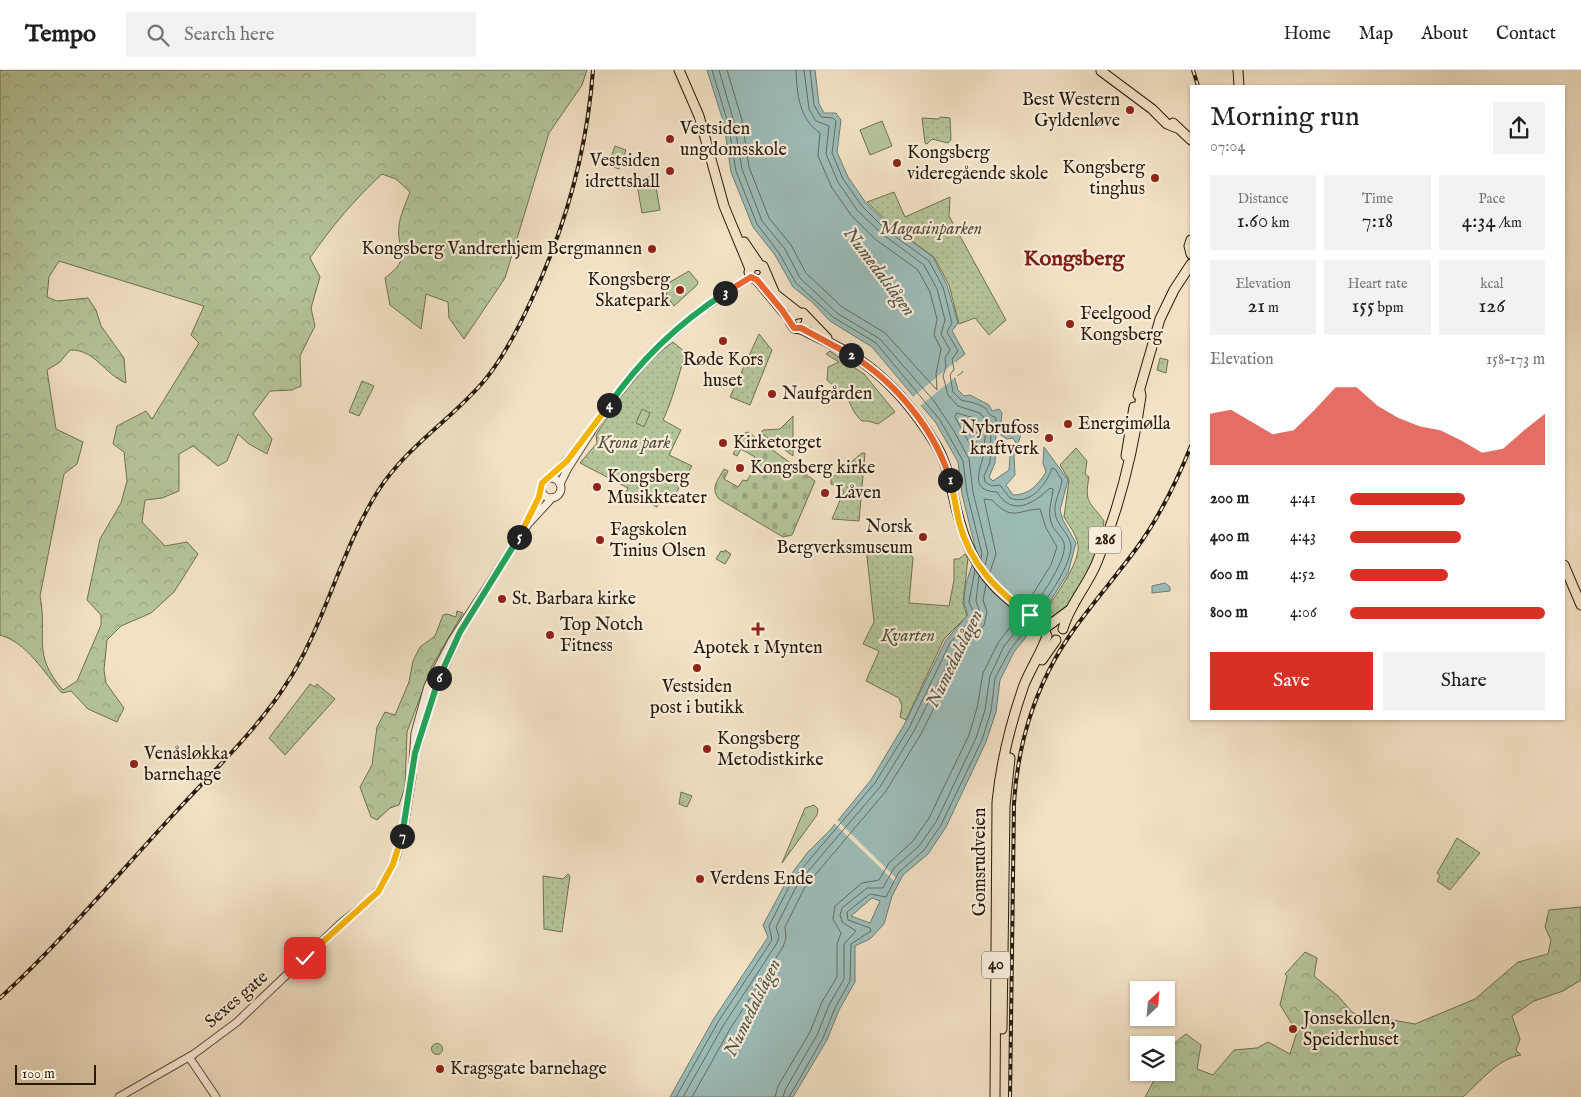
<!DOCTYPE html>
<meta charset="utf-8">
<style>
body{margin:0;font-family:"IM FELL English",serif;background:#f2f2f2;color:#202124;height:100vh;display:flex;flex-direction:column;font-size:19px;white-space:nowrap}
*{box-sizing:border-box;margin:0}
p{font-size:16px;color:#757577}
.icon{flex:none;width:28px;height:28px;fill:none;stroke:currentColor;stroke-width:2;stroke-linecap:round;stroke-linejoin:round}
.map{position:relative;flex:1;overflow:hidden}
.side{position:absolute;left:1190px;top:15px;width:375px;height:635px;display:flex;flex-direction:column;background:#fff;border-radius:0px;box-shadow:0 1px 4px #0004}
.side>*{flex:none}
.needle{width:32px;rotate:26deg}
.buttons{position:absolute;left:1130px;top:911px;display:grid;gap:10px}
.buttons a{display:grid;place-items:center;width:45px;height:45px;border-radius:0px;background:#fff;box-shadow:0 1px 4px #0004;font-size:25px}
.scale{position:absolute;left:15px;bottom:12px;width:81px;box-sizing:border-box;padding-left:5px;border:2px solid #281b0c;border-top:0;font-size:14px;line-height:18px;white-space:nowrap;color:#281b0c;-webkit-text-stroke:4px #f7ecd9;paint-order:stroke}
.pin{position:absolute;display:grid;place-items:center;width:42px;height:42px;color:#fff;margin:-21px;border-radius:10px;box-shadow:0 2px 8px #0006}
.km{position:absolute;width:25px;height:25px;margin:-12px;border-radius:50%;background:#222;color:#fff;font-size:14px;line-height:25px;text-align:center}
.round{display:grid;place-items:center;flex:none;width:52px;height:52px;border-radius:0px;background:#f2f2f2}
.summary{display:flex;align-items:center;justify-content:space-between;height:85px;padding:0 20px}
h1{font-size:28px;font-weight:600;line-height:38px}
.metrics{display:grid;grid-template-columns:repeat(3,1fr);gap:8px;height:85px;padding:5px 20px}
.metrics div{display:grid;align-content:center;border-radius:0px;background:#f2f2f2;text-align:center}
.metrics b{font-size:21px;font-weight:600}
.metrics small{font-size:14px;font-weight:400}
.metrics p{font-size:14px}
.chart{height:140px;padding:10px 20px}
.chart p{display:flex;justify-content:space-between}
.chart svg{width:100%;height:90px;margin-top:5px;fill:#d93025;opacity:.7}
.button{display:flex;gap:10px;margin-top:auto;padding:10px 20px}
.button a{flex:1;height:58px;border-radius:0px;background:#d93025;color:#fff;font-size:20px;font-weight:600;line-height:58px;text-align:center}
.button a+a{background:#f2f2f2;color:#202124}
ul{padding:0 20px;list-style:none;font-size:16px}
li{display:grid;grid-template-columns:80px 60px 1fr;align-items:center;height:38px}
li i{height:12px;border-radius:6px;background:#d93025}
header{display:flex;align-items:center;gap:30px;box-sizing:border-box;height:70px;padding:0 25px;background:#fff;border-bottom:1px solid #e0e0e0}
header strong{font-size:24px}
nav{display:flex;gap:28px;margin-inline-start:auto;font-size:18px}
.search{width:350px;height:45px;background:#f2f2f2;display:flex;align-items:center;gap:12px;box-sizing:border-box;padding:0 18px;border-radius:0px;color:#757577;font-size:19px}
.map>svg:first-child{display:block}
.grass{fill:url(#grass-tufts);stroke:#6e7052}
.forest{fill:url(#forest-crowns);stroke:#6e7052;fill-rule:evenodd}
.cemetery{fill:url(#cemetery-stones);stroke:#6e7052}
.park{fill:url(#park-dots);stroke:#6e7052}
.pitch{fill:#b4c499;stroke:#6e7052}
.water{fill:#9cbcb8;stroke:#6e7c73;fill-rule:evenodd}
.pier{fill:#f2e1c4}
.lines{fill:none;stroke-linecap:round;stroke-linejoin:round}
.shore{stroke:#626c62;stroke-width:1}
.minor-casing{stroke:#5a4c3a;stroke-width:9}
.major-casing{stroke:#281b0c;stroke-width:11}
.minor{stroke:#f7ecd9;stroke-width:7}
.major{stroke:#f2e1c4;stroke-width:9}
.rail-casing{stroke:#281b0c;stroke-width:4}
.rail{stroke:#f7ecd9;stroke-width:2;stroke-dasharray:5.5;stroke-linecap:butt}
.split-1-casing{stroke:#fff;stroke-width:10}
.split-2-casing{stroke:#fff;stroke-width:10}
.split-3-casing{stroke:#fff;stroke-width:10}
.split-4-casing{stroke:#fff;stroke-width:10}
.split-5-casing{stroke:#fff;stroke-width:10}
.split-6-casing{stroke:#fff;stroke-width:10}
.split-7-casing{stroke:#fff;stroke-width:10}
.split-8-casing{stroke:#fff;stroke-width:10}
.split-1{stroke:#f5b400;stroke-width:6}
.split-2{stroke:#f0652b;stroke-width:6}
.split-3{stroke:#f0652b;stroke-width:6}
.split-4{stroke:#22a559;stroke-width:6}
.split-5{stroke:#f5b400;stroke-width:6}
.split-6{stroke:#22a559;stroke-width:6}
.split-7{stroke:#22a559;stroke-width:6}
.split-8{stroke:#f5b400;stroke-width:6}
.poi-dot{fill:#8f2418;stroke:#f7ecd9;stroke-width:2}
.labels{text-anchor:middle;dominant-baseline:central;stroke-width:4.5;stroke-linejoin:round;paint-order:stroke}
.shield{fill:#f7ecd9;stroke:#665a4a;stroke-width:1}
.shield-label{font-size:16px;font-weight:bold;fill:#281b0c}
.poi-label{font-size:18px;fill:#281b0c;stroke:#f7ecd9;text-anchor:start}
.park-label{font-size:18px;font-style:italic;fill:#524e36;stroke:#f7ecd9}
.street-label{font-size:18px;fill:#281b0c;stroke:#f7ecd9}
.water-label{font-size:19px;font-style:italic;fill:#515348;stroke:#f7ecd9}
.district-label{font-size:22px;font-weight:bold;fill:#7a1f14;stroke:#f7ecd9}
</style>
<header>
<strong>Tempo</strong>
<div class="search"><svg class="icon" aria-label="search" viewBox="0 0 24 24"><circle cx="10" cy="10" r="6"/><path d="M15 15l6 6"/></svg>Search here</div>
<nav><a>Home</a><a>Map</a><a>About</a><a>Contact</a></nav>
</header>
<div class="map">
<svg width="1581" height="1027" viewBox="0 0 1581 1027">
<defs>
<pattern id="grass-tufts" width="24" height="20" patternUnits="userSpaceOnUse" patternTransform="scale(1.25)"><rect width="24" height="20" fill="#b4c499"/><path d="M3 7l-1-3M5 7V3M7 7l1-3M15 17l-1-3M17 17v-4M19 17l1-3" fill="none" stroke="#9ba883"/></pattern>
<pattern id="forest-crowns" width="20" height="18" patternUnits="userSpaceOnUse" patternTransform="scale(1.25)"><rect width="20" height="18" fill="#b4c499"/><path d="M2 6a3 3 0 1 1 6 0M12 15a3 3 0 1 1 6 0" fill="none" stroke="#9ba883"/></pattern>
<pattern id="cemetery-stones" width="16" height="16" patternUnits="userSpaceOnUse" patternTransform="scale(1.25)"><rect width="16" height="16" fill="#b4c499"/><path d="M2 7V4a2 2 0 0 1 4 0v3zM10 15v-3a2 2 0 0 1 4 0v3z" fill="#9ba883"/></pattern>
<pattern id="park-dots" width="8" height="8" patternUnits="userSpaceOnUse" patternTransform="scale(1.25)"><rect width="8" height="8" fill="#b4c499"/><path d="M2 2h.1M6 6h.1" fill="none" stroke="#9ba883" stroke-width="1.8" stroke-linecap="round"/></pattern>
</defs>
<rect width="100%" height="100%" fill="#f2e1c4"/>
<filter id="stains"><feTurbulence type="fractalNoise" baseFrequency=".004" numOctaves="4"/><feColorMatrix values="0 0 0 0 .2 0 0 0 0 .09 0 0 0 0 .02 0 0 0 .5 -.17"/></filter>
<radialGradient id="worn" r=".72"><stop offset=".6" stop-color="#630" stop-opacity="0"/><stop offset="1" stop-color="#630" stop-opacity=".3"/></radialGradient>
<g class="grass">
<path d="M 793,346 L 793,386 L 761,363 L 763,360 L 780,359 Z"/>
<path d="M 725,480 L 731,484 L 725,494 L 716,489 L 721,481 L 724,482 Z"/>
<path d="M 814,735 L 818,739 L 817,745 L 782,793 L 805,738 Z"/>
</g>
<g class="forest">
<path d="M 0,0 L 587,0 L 582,15 L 549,63 L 505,208 L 464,269 L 449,248 L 448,232 L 426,224 L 421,259 L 390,235 L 385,208 C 414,186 396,182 399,156 C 400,145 406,133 410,122 L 396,109 L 382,104 C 355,129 331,157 310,188 L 320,207 L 311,238 L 315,256 L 300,286 L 301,316 L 292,320 L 270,321 L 253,344 L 272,369 L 267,384 L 249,374 L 238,364 L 227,391 L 218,396 L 193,376 L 179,384 L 179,421 L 162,428 L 145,430 L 142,452 L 165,476 L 187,472 L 198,484 L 174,522 L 151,543 L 121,556 L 107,570 L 104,600 L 106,613 L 124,638 L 117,652 L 88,639 L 71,621 L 62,623 C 43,602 28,573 0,565 ZM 59,191 L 204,236 L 191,265 L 199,273 L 152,349 L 146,341 L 117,356 L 113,374 L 124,382 L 127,411 L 121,433 L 100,469 L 87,530 L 101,545 L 101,555 L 77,611 L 63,620 C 31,584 48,567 40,526 L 64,404 L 77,394 L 83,372 L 56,359 L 47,300 L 60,292 L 70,280 C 95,279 104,304 126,313 L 124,288 L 101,256 L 96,240 L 88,228 L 57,231 L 47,227 L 49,207 Z"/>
<path d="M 457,541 L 463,543 L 432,596 L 407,662 L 405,717 L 399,735 L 390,738 L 377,750 L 371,747 L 360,717 L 372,695 L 377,657 L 385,642 L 395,645 L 409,612 L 413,591 L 420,577 L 435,566 L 443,545 L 447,544 L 456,547 Z"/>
<path d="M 1581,837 L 1581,910 L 1563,921 L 1534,931 L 1512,946 L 1520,969 L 1516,980 L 1521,985 C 1497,989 1480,1012 1463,1027 L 1145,1027 L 1158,1003 L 1166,1002 C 1166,984 1171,974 1186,964 L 1201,975 L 1197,999 L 1213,1005 L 1234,980 L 1257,978 L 1268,972 L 1290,984 L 1297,962 L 1280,935 L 1287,906 L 1285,904 L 1305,882 L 1317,888 L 1314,906 L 1338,926 L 1353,943 L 1415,954 L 1475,929 L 1518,892 L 1548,884 L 1551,870 L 1545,857 L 1549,840 Z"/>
</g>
<path class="cemetery" d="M 748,362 L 815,411 L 792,465 L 783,467 L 719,429 C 710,418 718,410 724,399 L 728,401 L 724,409 L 738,417 L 743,410 L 747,411 L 755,397 L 751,394 L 755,387 L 741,379 L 737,386 L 733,384 L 745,363 Z"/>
<g class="park">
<path d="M 941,47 L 950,48 L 951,70 L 948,73 L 932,69 L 927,74 L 925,73 L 922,48 L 938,49 Z"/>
<path d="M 894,122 L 905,147 L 950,127 L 949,146 L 1006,250 L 989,265 L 975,248 L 959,254 L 949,215 L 934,187 L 893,157 L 867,132 Z"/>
<path d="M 759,264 L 772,280 L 750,335 L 730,327 Z"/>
<path d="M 673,272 L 686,283 C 678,306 673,329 663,350 L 681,360 L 669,385 L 692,396 L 673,428 L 665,423 L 657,437 L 626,422 L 628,418 L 580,393 L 597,373 L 596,365 C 618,331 639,296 673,272 Z"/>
<path d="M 830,281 L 864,304 L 895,342 L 878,354 L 868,351 L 862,351 C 851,342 851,331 844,324 C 839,319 832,315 827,310 L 828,297 L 839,292 L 826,284 Z"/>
<path d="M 1160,288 L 1168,290 L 1166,303 L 1157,300 Z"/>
<path d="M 362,311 L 374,316 L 359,346 L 349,342 Z"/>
<path d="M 1076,378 L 1087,391 L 1085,404 L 1089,407 C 1084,434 1090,431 1104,451 C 1103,476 1076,539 1050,548 L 1044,543 C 1054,527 1081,493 1078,474 C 1076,464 1069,455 1064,447 L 1069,410 L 1060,395 Z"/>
<path d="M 862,383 L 865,383 L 859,451 L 832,449 L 844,421 L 831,414 L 831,409 Z"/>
<path d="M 866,477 L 910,483 L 913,488 L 909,533 L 949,536 L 954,510 L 954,489 L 959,489 L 965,484 L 968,488 L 963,533 L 967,546 L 944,569 L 906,650 L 900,647 L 902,636 L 899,628 L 866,611 L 879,581 L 863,574 L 874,552 Z"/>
<path d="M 310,614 L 315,617 L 317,614 L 335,629 L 285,685 L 269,668 Z"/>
<path d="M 681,722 L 692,726 L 687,737 L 679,734 Z"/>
<path d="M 1457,768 L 1480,783 L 1450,820 L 1437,811 L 1440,805 L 1437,803 Z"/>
<path d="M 568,804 L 570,806 L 562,862 L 544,859 L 543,806 L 563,809 Z"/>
<circle cx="437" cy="979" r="5.5"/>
</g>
<g class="pitch">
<path d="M 882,51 L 892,76 L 870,85 L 860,60 Z"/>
<path d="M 615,76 L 626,80 L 619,99 L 608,95 Z"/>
<path d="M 654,106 L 660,140 L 642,143 L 636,109 Z"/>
<path d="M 689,201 L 698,212 L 697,215 L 674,236 L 666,225 L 670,212 Z"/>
<path d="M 642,339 L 650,343 L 644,357 L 636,353 Z"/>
</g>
<g class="water">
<path d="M 707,0 L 815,0 L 819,34 L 824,43 L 836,43 L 841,50 L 837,82 L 848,107 L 866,133 L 889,155 L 933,187 L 947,215 L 958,253 L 952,261 L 965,284 L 956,291 L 963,302 L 957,306 L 953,302 L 958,320 L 964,326 L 970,325 L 989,335 L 992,341 L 999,339 L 1002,343 L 1001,352 L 1021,364 L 1014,386 L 1015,405 L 1006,415 L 1013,425 C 1029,425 1038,415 1046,402 L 1043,393 L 1044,377 L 1068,410 L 1060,440 L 1063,450 L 1076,473 L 1068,503 L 1034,557 L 1014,582 L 1000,610 L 996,642 L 986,672 L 946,757 L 928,784 L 903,805 L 892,826 L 884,854 L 870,869 L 855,876 L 855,912 L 839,940 L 827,970 L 793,1027 L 670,1027 L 713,950 L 768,867 L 763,855 L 789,807 L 808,782 L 831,759 L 871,710 L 904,655 L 946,570 L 967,546 C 968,540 964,537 964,531 C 964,515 970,499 977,485 L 962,424 L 958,392 L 936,353 L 872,277 L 830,251 L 812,232 L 793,217 L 775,185 L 753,157 L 731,102 L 724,54 ZM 996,362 L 1007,369 L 1013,368 L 1016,373 L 1010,386 L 1009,400 L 993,411 L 989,407 L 995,393 ZM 872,828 L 880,831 L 870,853 L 851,846 Z"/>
<path d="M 1165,513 L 1170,517 L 1170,521 L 1152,523 L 1152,516 Z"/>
</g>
<g class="pier">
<path d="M 956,291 L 964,300 L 920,336 L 913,327 Z"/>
<path d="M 836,749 L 897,809 L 895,812 L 833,752 Z"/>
</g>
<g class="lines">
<g class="shore">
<path d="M 712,0 L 728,53 L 736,101 L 757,154 L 779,183 L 796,213 L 833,247 L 876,273 L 940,350 L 963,391 L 967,423 L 982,484 L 981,488"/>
<path d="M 719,0 L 734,52 L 742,99 L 762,151 L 785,179 L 800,208 L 837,243 L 880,269 L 934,331 L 954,361 L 969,389 L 973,422 L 988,483 L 985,495"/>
<path d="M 727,0 L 742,50 L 749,97 L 769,148 L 791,175 L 806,203 L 842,237 L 885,263 L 937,320 L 936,304 L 941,279 L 934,265 L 937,249 L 930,222 L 918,200 L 875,169 L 851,145 L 832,118 L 818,86 L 820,63 C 799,49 797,24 796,0"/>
<path d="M 804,0 L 809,39 L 816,51 L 829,56 L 826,84 L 838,112 L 857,140 L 881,163 L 924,195 L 937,219 L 945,250 L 941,264 L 950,280 L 945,288 L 946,297 L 943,306 L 948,325 L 958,336 L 980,343 L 988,353 C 983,365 986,379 982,391 C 977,408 974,421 997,422 C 1012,447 1033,434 1050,418 L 1053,419 C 1052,433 1046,443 1053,457 C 1056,462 1062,467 1064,473 C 1068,489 1041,526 1032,539"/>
<path d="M 810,0 L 814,35 L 821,47 L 833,48 L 836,51 L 832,83 L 843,109 L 862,136 L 885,159 L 929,191 L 943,217 L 952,253 L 947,262 L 958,281 L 952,289 L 954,299 L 950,305 L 953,322 L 961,330 C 968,332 980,333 986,339 C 990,344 988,345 995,347 L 997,354 L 991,362 L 990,392 L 984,406 L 985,412 L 992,416 L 1000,415 L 1010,428 C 1030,436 1046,415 1052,398 L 1055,399 L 1062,410 C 1061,420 1054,431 1055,441 C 1055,455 1070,463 1071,476 C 1071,496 1048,526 1038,542"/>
<path d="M 957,343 L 974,348 L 978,354 L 975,378 L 972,378 L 955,347 Z"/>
<path d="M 990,502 L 996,484 L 984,429 L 992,430 C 1013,452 1016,440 1040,439 L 1046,458 L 1057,477 L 1051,495 L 1026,535"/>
<path d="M 676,1027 L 718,952 L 772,870 L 769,856 L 793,809 L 875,713 L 909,658 L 950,573 L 972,548 L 973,541 L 969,532 L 975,500"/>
<path d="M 683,1027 L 723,956 L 777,873 L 779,867 L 776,857 L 798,813 L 880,717 L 914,661 L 956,577 L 978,550 L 979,540 L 976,531 L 979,506"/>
<path d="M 692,1027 L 730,959 L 783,877 L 786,868 L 785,857 L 805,817 L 886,721 L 921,664 L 962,581 L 984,555 L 987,542 L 983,530 L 986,514"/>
<path d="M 775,1027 L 778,1016 L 810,962 L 822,932 L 837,907 L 837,874 L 841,863 L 833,849 L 835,836 L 862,813 L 879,810 L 889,793 L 913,771 L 929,748 L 969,665 L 977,638 L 983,603 L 998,573 L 1019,545"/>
<path d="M 783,1027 L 785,1020 L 817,965 L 829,935 L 844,909 L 844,874 L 856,861 L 842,852 L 840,845 L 842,838 L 867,818 L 883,818 L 894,798 L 919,776 L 936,752 L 976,668 L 985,640 L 990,606 L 1004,576 L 1026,549"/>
<path d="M 789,1027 L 823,968 L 835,938 L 850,911 L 851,874 L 871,861 L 870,858 L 848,850 L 847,842 L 870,824 L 886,827 L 899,802 L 924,780 L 941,755 L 982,670 L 991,641 L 995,608 L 1010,580 L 1030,554"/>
</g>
<defs>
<g id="minor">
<circle cx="551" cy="418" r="10"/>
<path d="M 549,408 L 571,386"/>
<path d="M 560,414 L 568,398 L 605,340 L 651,283 L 695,244 L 751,207"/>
<path d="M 530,452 L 552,428"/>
<path d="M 418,675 L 434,622 L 458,566"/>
<path d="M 189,987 L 216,1027"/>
<path d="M 119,1027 L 194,984 L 237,952 L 340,854 L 371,829 L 381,817 L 396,787 L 403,763 L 412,707 L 415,663 L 428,616 L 451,572 L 528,454 L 542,422"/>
</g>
<g id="major">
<path d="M 679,0 L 699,46 L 724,136 L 750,199"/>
<path d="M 1238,0 L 1239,16"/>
<path d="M 1101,1 L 1152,39 L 1167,54 L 1177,58"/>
<path d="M 1173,53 L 1191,70"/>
<path d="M 1191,170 L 1189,176 L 1191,184"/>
<path d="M 744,172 L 759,194"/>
<path d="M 766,203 L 762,209 L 757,210 L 751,207 L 749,202 L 753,195 L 763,196 L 775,224 L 798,242"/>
<path d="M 757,210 L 790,250"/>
<path d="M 807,249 L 806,254 L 801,259 L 794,258 L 790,252 L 792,245 L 803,243 L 827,268"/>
<path d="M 801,259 C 820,269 843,278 861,291 C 891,312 917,343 936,375 C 947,393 950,413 955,433 C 963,470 976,502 1006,527 C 1019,539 1035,550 1052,553"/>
<path d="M 1138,325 L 1160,249 L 1174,220 L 1191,194"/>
<path d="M 1126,386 L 1134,337"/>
<path d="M 1564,495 L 1581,535"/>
<path d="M 1030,545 L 1046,564"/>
<path d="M 1048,556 L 1071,539"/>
<path d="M 1063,559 C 1069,535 1088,515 1097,492 C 1119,439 1133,383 1141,326 L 1140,321"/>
<path d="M 1042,590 L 1056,570"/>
<path d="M 1002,959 L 1005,736 L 1010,688"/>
<path d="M 995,1027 L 997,732 C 1001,692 1011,652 1024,615 C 1031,598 1041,583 1047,566"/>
</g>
</defs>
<use href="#minor" class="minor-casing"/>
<use href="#major" class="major-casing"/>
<use href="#minor" class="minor"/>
<use href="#major" class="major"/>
<defs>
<g id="rail">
<path d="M 1193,0 L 1198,16"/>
<path d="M 0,928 C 61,872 115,808 171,747 C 212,702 260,658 292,605 C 327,547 342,478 378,421 C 406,377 451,350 484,311 C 503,288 517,261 530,233 C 565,159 587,82 593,0"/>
<path d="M 1010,1027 L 1014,734 C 1017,683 1030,634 1055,589 C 1077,550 1109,516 1136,479 C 1159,448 1176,413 1191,376"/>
</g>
</defs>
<use href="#rail" class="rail-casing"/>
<use href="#rail" class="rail"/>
</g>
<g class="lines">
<defs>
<path id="split-1" d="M 950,410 C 954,424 956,438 959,452 C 970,494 996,520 1030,545"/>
<path id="split-2" d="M 851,285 C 895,311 936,361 950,410"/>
<path id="split-3" d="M 725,223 L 751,207 L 757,210 L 782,240 L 794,258 L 801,258 L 851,285"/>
<path id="split-4" d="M 609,335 C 640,290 679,253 725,223"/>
<path id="split-5" d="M 519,467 L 539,427 L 542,413 L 567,391 L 609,335"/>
<path id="split-6" d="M 439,608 L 460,562 L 519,467"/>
<path id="split-7" d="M 402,766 L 415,683 L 439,608"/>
<path id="split-8" d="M 305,888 L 378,822 L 393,794 L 402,766"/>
</defs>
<use href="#split-1" class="split-1-casing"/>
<use href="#split-2" class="split-2-casing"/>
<use href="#split-3" class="split-3-casing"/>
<use href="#split-4" class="split-4-casing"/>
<use href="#split-5" class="split-5-casing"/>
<use href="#split-6" class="split-6-casing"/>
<use href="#split-7" class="split-7-casing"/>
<use href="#split-8" class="split-8-casing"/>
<use href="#split-1" class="split-1"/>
<use href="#split-2" class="split-2"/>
<use href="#split-3" class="split-3"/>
<use href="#split-4" class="split-4"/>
<use href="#split-5" class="split-5"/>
<use href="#split-6" class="split-6"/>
<use href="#split-7" class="split-7"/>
<use href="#split-8" class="split-8"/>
</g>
<g class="poi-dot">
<circle cx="1130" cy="40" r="5"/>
<circle cx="670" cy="69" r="5"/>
<circle cx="897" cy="93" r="5"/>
<circle cx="670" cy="101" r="5"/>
<circle cx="1155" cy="108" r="5"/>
<circle cx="652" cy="179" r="5"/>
<circle cx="680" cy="220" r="5"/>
<circle cx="1070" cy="254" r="5"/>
<circle cx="723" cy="271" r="5"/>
<circle cx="772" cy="324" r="5"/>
<circle cx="1068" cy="354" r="5"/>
<circle cx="1049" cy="368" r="5"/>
<circle cx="723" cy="373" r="5"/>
<circle cx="740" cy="398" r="5"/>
<circle cx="597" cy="417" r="5"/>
<circle cx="825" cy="423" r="5"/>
<circle cx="923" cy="467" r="5"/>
<circle cx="600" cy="470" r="5"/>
<circle cx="502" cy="529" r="5"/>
<path d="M755.5 551.5h5v5h5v5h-5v5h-5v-5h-5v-5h5z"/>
<circle cx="550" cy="565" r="5"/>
<circle cx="697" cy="598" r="5"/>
<circle cx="707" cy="679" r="5"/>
<circle cx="134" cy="694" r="5"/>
<circle cx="700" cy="809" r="5"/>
<circle cx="1293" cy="959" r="5"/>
<circle cx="440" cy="999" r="5"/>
</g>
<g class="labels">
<g class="shield">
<rect x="1089" y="456.5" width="32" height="27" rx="4"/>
<rect x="982" y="881.5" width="28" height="27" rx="4"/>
</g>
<g class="shield-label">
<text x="1105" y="470">286</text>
<text x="996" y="895">40</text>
</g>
<g class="poi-label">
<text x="1120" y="30" text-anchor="end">Best Western<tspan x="1120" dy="21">Gyldenløve</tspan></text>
<text x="680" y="59">Vestsiden<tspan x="680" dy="21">ungdomsskole</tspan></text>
<text x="907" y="83">Kongsberg<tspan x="907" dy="21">videregående skole</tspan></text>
<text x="660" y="91" text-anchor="end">Vestsiden<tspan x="660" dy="21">idrettshall</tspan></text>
<text x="1145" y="98" text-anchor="end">Kongsberg<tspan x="1145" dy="21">tinghus</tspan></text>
<text x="642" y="179" text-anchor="end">Kongsberg Vandrerhjem Bergmannen</text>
<text x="670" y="210" text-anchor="end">Kongsberg<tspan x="670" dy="21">Skatepark</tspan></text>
<text x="1080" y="244">Feelgood<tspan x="1080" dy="21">Kongsberg</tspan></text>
<text x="723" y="290" text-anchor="middle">Røde Kors<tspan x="723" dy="21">huset</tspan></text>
<text x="782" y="324">Naufgården</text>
<text x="1078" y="354">Energimølla</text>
<text x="1039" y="358" text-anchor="end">Nybrufoss<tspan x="1039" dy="21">kraftverk</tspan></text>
<text x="733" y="373">Kirketorget</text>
<text x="750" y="398">Kongsberg kirke</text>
<text x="607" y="407">Kongsberg<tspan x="607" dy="21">Musikkteater</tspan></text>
<text x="835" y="423">Låven</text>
<text x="913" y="457" text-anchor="end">Norsk<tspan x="913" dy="21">Bergverksmuseum</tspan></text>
<text x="610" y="460">Fagskolen<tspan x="610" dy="21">Tinius Olsen</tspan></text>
<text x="512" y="529">St. Barbara kirke</text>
<text x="560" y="555">Top Notch<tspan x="560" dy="21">Fitness</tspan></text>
<text x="758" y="578" text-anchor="middle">Apotek 1 Mynten</text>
<text x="697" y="617" text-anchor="middle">Vestsiden<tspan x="697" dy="21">post i butikk</tspan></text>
<text x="717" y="669">Kongsberg<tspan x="717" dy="21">Metodistkirke</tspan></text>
<text x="144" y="684">Venåsløkka<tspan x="144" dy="21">barnehage</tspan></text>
<text x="710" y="809">Verdens Ende</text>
<text x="1303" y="949">Jonsekollen,<tspan x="1303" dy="21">Speiderhuset</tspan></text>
<text x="450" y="999">Kragsgate barnehage</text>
</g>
<g class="park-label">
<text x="931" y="159">Magasinparken</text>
<text x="634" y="373">Krona park</text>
<text x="908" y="566">Kvarten</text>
</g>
<g class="street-label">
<text transform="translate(980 792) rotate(-90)">Gomsrudveien</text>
<text transform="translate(237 930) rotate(-41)">Sexes gate</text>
</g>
<g class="water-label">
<text transform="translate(879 202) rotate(53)">Numedalslågen</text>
<text transform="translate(955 589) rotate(-64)">Numedalslågen</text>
<text transform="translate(753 938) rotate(-64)">Numedalslågen</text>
</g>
<g class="district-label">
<text x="1074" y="189">Kongsberg</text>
</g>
</g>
<rect width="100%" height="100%" filter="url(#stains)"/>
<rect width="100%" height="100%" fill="url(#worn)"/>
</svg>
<div class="buttons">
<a><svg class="needle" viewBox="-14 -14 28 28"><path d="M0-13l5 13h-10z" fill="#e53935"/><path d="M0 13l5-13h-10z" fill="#757577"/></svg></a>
<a><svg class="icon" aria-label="layers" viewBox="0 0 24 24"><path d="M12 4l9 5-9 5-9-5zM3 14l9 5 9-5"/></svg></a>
</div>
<div class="scale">100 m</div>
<div class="pin" style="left:1030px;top:545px;background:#1e9e55"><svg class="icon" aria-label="arrive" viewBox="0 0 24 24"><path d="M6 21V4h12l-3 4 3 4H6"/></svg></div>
<div class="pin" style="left:305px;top:888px;background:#d93025"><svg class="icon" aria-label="check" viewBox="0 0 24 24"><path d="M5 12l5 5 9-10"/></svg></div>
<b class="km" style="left:950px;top:410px">1</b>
<b class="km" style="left:851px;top:285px">2</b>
<b class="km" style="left:725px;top:223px">3</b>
<b class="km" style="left:609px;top:335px">4</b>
<b class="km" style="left:519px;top:467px">5</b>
<b class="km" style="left:439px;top:608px">6</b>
<b class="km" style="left:402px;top:766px">7</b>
<section class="side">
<div class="summary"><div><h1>Morning run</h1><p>07:04</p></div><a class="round"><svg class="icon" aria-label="share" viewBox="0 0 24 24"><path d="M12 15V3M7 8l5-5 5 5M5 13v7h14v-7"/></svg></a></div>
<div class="metrics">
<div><p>Distance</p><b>1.60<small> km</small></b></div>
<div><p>Time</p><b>7:18</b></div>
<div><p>Pace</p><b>4:34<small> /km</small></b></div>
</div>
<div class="metrics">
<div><p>Elevation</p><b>21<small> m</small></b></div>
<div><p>Heart rate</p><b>155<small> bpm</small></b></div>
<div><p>kcal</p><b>126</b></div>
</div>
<div class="chart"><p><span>Elevation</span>158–173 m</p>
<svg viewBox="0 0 160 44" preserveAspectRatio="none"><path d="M0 44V19L10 17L20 23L30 29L40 27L50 17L60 6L70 6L80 15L90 21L100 25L110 27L120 32L130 38L140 36L150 27L160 19V44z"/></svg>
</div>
<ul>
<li><b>200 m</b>4:41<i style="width:59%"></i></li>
<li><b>400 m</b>4:43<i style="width:57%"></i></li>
<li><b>600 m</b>4:52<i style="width:50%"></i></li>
<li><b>800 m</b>4:06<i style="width:100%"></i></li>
</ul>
<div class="button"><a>Save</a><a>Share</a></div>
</section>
</div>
